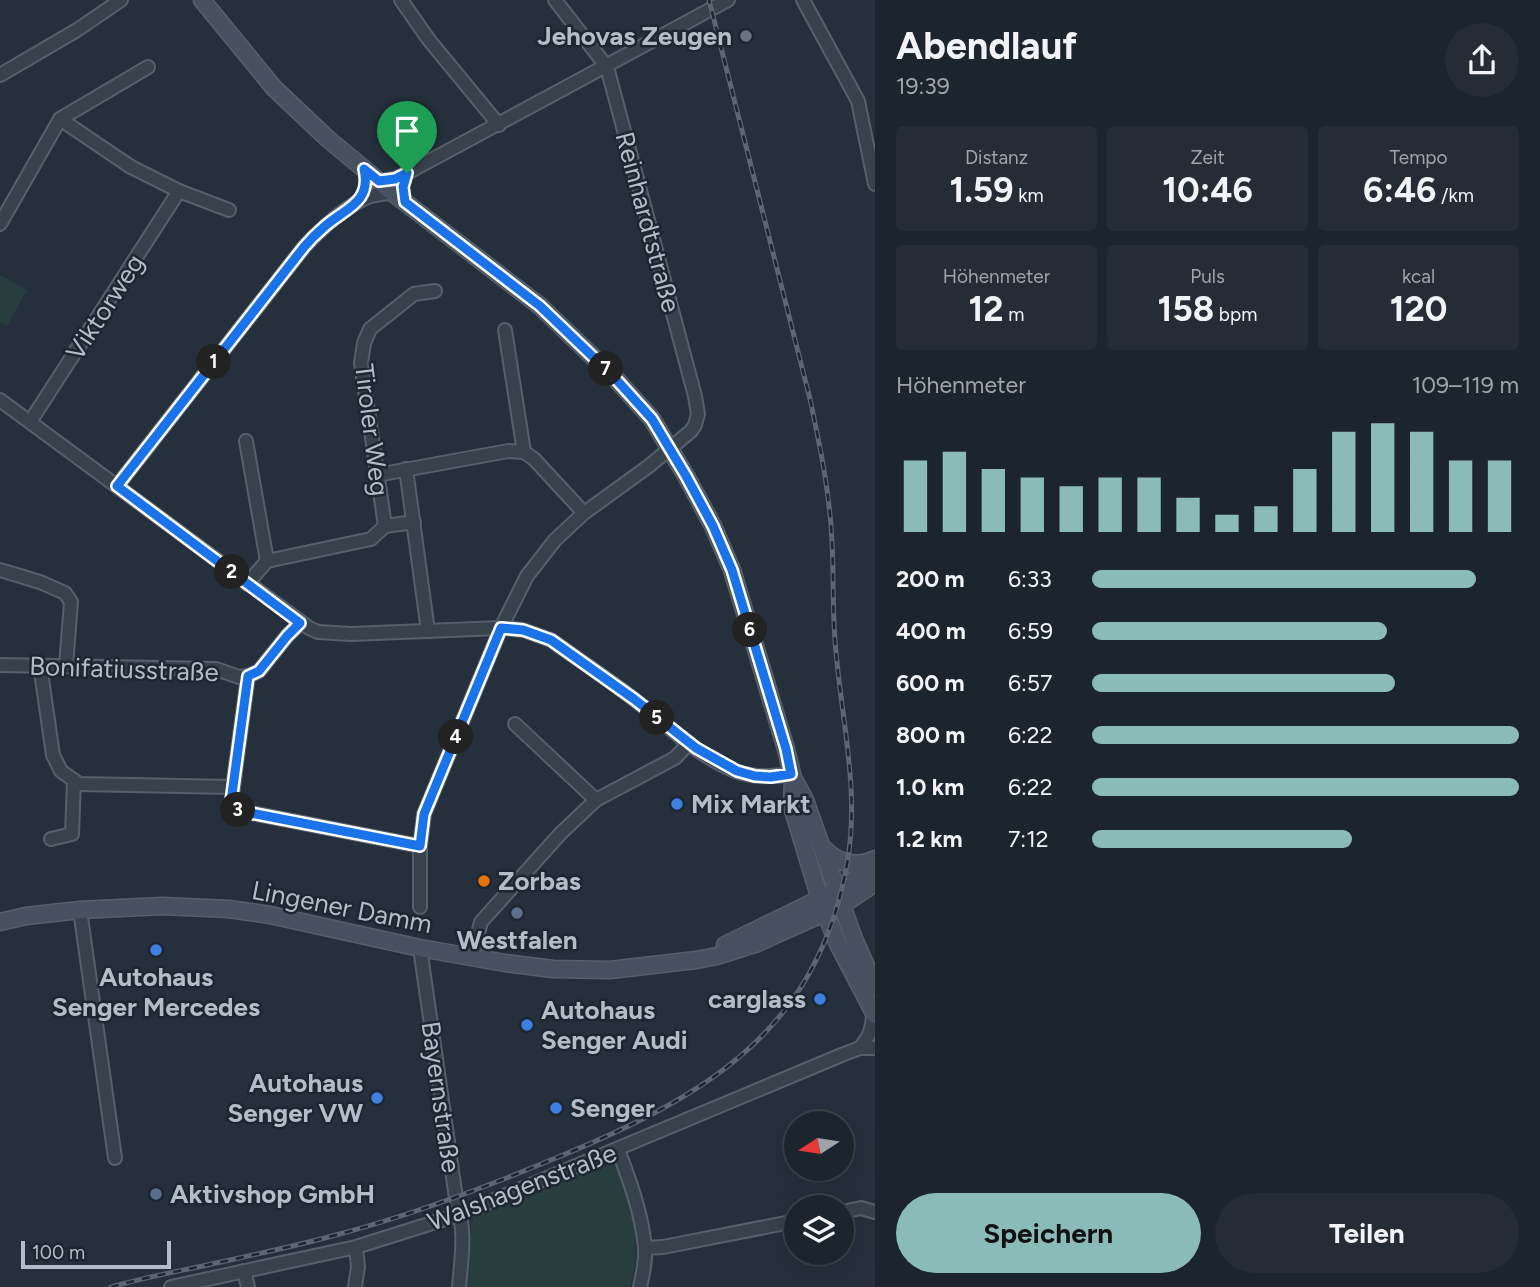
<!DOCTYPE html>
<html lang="de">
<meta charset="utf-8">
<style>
body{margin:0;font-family:Figtree,sans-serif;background:#252c35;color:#f1f3f6;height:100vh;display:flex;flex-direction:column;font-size:26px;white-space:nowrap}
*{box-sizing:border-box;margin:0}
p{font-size:23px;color:#a0a4aa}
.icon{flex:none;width:38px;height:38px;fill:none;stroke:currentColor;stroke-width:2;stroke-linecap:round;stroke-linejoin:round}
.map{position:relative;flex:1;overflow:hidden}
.panel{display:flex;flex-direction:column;background:#1c242d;width:665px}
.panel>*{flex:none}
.needle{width:46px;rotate:258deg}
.controls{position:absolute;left:784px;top:1111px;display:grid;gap:14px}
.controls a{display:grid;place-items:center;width:70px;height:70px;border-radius:50%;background:#1c242d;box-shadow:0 7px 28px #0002,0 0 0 2px #3a4149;font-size:35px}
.scale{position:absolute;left:21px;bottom:18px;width:150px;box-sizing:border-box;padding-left:7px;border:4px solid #b4bdc7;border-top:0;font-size:19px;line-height:24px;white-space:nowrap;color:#b4bdc7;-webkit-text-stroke:5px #1d2731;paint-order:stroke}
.pin{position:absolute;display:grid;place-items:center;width:60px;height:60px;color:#fff;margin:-72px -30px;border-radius:50% 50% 50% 0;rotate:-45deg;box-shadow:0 0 7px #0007}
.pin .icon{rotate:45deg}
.km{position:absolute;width:35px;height:35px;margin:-18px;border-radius:50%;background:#222;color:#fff;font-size:19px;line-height:35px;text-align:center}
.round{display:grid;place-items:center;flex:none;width:74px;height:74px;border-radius:37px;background:#252c35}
.head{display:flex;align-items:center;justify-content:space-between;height:119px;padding:0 21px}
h1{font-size:38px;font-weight:700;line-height:52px}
.stats{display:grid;grid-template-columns:repeat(3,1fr);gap:10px;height:119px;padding:7px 21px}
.stats div{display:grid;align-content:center;border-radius:7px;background:#252c35;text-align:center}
.stats b{font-size:35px;font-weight:700}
.stats small{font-size:19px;font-weight:400}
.stats p{font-size:19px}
.chart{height:196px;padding:14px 21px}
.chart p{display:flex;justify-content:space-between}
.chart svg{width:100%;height:126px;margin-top:7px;stroke:#8bbbb9;stroke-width:6}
.primary-button{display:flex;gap:14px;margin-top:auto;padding:14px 21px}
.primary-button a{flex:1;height:80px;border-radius:42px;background:#8bbbb9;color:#111;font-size:28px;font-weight:700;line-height:80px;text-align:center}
.primary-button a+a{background:#252c35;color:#f1f3f6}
ul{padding:0 21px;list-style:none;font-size:23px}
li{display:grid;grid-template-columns:112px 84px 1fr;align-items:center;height:52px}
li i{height:18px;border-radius:9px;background:#8bbbb9}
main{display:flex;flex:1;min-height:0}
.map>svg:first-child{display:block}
.green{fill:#283e3e}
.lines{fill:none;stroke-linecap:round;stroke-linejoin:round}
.minor-casing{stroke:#56606a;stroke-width:16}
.secondary-casing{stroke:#56606a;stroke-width:19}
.minor{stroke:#38424c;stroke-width:12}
.secondary{stroke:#47515f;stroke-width:16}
.rail-casing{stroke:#5b6673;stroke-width:5}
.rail{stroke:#1d2731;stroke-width:2.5;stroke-dasharray:8;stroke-linecap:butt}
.route-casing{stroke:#fff;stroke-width:14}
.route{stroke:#1a73e8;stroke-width:9}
.worship-dot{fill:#6b7280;stroke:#1d2731;stroke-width:2.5}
.shop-dot{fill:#3f7fe0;stroke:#1d2731;stroke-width:2.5}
.food-dot{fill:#e8710a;stroke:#1d2731;stroke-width:2.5}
.service-dot{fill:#5c6f8a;stroke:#1d2731;stroke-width:2.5}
.labels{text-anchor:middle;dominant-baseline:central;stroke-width:5;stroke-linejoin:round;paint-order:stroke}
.poi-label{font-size:26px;font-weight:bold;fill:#b4bdc7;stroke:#1d2731;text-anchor:start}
.street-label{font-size:26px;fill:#b4bdc7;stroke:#1d2731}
</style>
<main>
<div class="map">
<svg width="875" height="1287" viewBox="0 0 875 1287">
<rect width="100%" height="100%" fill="#25303c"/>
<g class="green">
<path d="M 0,275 L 27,290 L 7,326 L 0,322 Z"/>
<path d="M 601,1165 L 614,1165 C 632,1188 638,1237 635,1265 C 634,1273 632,1280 630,1287 L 467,1287 L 471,1222 L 479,1214 Z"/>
</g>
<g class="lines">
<defs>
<g id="minor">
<path d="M 401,0 L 429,40 L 499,125"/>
<path d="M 803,0 L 858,101 L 875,184"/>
<path d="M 0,75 L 77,30 L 121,0"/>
<path d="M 60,119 L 131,167 L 179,191 L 229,210"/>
<path d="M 379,181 L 395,179 L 407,173 L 728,0"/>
<path d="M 0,224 L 60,119 L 148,67"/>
<path d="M 505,330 L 524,452"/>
<path d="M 0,400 L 309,628 L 318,632 L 351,634 L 501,628 L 523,630 L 551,640 C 579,660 608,679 635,700 C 665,723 701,759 738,772 C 756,778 773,777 791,774"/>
<path d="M 30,422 L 179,191"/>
<path d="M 246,441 L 267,561"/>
<path d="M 406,469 L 428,631"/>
<path d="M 377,475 L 508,451 L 524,452 L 534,459 L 584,513"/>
<path d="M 117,486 L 304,247 C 322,228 347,204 371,196 C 378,194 386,193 393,193"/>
<path d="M 385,526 L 361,363 L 364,343 L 370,329 L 414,294 L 435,291"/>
<path d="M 0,570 L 40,582 L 65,593 L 71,602 L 66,666"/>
<path d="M 247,584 L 267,561 L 371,539 L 385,526 L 414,522"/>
<path d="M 0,665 L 216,669 L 239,677 L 248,676 L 259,671 L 287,636 L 300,623"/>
<path d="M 40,665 L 53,755 L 61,771 L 79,784 L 233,787 L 231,809 L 420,846"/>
<path d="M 515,724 L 596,800"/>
<path d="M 233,787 L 248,676"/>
<path d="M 51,839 L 72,834 L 74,780"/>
<path d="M 420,907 L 420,846 L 424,814 L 501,628 L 527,576 L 555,540 L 584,513 L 649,466 L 691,431 L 695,425 L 698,414 L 695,396 L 607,67 L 555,0"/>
<path d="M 80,910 L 115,1158"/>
<path d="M 420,948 L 456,1198 C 466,1232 462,1252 459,1287"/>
<path d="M 472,957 L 481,922 L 560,834 L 596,800 L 675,758 L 689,743"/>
<path d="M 860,1048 C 870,1036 873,1027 873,1012"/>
<path d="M 618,1150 C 630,1181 642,1214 645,1248 C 646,1261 643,1274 640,1287"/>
<path d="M 842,1212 L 861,1208 L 875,1212"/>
<path d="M 645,1248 L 663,1247 L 796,1221"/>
<path d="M 244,1271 L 248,1287"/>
<path d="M 171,1287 L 356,1247 L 461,1214 L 844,1054 L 860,1048 L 875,1048"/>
<path d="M 355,1287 L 358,1267 L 356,1247"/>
</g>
<g id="secondary">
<path d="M 202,0 L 274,88 L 328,139 L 393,193 L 540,306 L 614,377 L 652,419 L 686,476 L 713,526 L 732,570 L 786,749 L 793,778 L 805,800 L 854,939 L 875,986"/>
<path d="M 793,779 L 792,807 L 820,899 L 837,942 L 875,1015"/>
<path d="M 824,849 C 839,864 856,868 875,859"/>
<path d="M 0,922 L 26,916 L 80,910 L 162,906 L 229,909 L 270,915 L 420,948 L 505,963 L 553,969 L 610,970 L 696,960 L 717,956 L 755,944 L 842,905 L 875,883"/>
<path d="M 725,945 L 842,888 L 875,866"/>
</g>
</defs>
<use href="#minor" class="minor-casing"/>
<use href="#secondary" class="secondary-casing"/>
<use href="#minor" class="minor"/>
<use href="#secondary" class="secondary"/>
<defs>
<path id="rail" d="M 111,1287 C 139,1279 169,1273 198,1267 C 243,1257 288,1248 332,1236 C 405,1217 476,1191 546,1162 C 696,1101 816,1038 847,864 C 860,793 842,722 836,652 C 832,615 834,578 832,542 C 830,494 820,446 810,399 L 709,0"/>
</defs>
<use href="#rail" class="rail-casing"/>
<use href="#rail" class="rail"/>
</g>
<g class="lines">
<defs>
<path id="route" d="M 364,169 L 379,181 L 395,179 L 407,173 L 403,187 L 405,202 L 540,306 L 614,377 L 652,419 L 686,476 L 713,526 L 732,570 L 786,749 L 791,774 L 771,777 L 755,776 L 737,771 L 696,748 L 634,699 L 551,640 L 523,630 L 501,628 L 424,814 L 420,846 L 230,809 L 248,676 L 259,671 L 287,636 L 300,623 L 117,486 L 304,247 C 310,240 317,233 324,227 C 345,208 372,203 364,169 Z"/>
</defs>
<use href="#route" class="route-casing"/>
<use href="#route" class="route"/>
</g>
<circle class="worship-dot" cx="746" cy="36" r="7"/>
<g class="shop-dot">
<circle cx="677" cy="804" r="7"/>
<circle cx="156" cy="950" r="7"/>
<circle cx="820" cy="999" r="7"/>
<circle cx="527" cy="1025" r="7"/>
<circle cx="377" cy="1098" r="7"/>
<circle cx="556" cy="1108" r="7"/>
</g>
<circle class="food-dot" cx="484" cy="881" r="7"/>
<g class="service-dot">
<circle cx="517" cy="913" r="7"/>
<circle cx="156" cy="1194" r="7"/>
</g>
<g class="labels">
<g class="poi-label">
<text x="732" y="36" text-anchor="end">Jehovas Zeugen</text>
<text x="691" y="804">Mix Markt</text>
<text x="498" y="881">Zorbas</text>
<text x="517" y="940" text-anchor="middle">Westfalen</text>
<text x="156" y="977" text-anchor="middle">Autohaus<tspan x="156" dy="30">Senger Mercedes</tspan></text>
<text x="806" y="999" text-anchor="end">carglass</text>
<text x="541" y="1010">Autohaus<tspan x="541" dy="30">Senger Audi</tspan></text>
<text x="363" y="1083" text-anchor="end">Autohaus<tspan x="363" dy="30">Senger VW</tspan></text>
<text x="570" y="1108">Senger</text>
<text x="170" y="1194">Aktivshop GmbH</text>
</g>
<g class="street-label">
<text transform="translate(648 222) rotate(75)">Reinhardtstraße</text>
<text transform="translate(105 307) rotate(-57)">Viktorweg</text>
<text transform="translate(372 430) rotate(83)">Tiroler Weg</text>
<text transform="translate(124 669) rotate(2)">Bonifatiusstraße</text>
<text transform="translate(342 907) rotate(11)">Lingener Damm</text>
<text transform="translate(441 1097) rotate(82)">Bayernstraße</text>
<text transform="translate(522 1187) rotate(-21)">Walshagenstraße</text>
</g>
</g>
</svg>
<div class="controls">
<a><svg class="needle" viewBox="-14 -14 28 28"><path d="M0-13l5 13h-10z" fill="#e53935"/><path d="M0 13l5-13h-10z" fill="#a0a4aa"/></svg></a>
<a><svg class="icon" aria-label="layers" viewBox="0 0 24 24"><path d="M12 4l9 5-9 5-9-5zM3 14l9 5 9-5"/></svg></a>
</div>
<div class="scale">100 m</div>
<div class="pin" style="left:407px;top:173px;background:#1e9e55"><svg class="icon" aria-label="arrive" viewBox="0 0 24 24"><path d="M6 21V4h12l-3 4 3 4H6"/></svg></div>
<b class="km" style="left:214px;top:362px">1</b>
<b class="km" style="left:232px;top:572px">2</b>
<b class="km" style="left:238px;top:810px">3</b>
<b class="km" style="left:456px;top:737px">4</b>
<b class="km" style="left:657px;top:718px">5</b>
<b class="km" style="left:750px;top:630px">6</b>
<b class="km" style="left:606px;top:369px">7</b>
</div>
<section class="panel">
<div class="head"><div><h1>Abendlauf</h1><p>19:39</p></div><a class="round"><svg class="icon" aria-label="share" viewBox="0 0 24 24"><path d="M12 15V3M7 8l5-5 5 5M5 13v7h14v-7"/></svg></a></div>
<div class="stats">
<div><p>Distanz</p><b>1.59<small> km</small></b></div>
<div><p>Zeit</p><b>10:46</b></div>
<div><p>Tempo</p><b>6:46<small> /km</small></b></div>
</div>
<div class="stats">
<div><p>Höhenmeter</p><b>12<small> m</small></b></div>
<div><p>Puls</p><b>158<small> bpm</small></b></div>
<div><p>kcal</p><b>120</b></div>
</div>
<div class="chart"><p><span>Höhenmeter</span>109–119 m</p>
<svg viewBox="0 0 160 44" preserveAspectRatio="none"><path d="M5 44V19M15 44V16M25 44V22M35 44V25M45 44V28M55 44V25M65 44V25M75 44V32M85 44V38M95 44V35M105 44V22M115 44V9M125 44V6M135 44V9M145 44V19M155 44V19"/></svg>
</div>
<ul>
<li><b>200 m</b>6:33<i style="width:90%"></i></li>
<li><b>400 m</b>6:59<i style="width:69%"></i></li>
<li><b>600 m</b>6:57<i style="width:71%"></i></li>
<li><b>800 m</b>6:22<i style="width:100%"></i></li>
<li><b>1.0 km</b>6:22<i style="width:100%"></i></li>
<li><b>1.2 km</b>7:12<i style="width:61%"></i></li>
</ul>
<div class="primary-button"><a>Speichern</a><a>Teilen</a></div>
</section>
</main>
